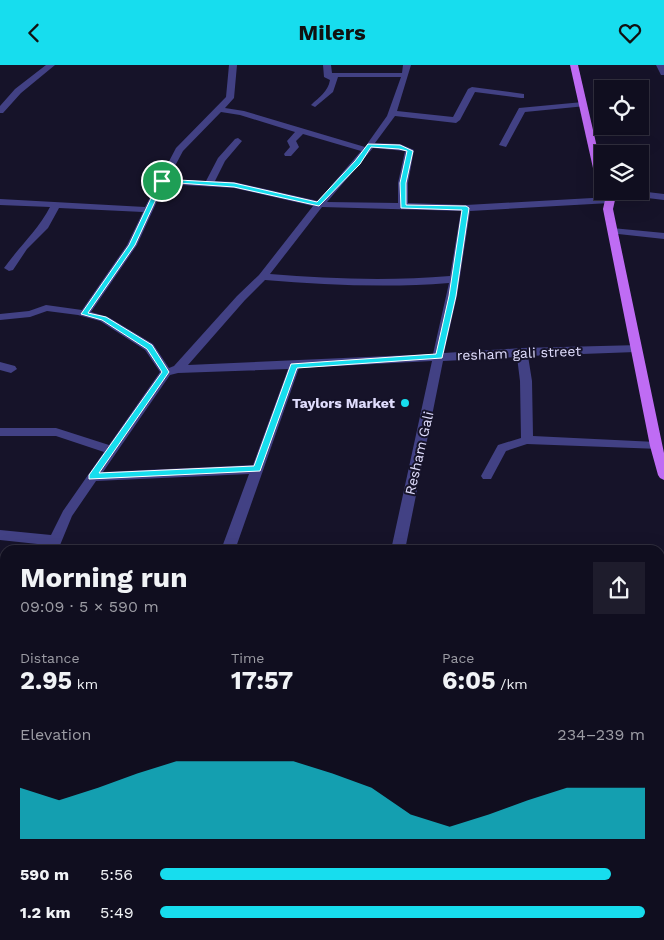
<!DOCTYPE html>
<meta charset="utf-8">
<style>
body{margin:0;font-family:"Work Sans",sans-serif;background:#1e1c2c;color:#f1f3f6;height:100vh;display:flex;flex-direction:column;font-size:19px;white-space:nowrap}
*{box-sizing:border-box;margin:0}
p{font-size:16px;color:#9c9ca4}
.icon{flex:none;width:28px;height:28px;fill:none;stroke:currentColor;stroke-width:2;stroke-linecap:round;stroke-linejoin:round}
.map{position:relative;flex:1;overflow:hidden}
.side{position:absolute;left:0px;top:480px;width:665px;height:395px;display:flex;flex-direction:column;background:#100e1f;border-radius:15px 15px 0 0;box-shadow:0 5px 20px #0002,0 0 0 1px #302e3d}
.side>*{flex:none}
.controls{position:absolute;left:594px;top:15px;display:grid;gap:10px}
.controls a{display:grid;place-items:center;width:55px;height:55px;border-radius:0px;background:#100e1f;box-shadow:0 5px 20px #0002,0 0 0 1px #302e3d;font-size:25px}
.pin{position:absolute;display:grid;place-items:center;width:42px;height:42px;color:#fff;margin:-21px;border:2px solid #fff;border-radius:50%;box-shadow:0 1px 5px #0007}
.round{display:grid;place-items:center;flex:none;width:52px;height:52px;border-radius:0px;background:#1e1c2c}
.headline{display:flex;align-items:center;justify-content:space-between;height:85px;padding:0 20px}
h1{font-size:28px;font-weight:700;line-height:38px}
.stats{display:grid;grid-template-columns:repeat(3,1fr);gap:8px;height:85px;padding:5px 20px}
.stats div{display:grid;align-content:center}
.stats b{font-size:25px;font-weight:700}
.stats small{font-size:14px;font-weight:400}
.stats p{font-size:14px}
.chart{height:140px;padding:10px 20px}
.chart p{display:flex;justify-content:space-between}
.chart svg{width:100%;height:90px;margin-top:5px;fill:#17ddee;opacity:.7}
ul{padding:0 20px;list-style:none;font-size:16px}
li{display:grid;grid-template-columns:80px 60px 1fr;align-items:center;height:38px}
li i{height:12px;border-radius:6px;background:#17ddee}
header{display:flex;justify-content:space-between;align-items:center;height:65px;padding:0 20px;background:#17ddee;color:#111;font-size:22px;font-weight:700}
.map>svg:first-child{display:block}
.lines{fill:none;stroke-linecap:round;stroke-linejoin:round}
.minor{fill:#424184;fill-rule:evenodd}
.major{fill:#bf6cf4;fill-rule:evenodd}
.route{fill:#17ddee;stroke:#fff;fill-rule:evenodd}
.poi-dot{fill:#17ddee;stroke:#161329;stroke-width:2}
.labels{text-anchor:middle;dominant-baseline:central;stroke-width:4;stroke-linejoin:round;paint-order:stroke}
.street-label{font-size:14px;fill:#e0ddfd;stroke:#161329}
.poi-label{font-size:14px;font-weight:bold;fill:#e0ddfd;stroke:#161329;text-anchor:end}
</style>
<header><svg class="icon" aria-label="back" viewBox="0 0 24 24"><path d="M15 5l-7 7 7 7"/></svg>Milers<svg class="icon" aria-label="heart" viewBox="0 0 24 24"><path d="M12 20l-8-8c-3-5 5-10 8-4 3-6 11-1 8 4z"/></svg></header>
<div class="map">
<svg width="664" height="875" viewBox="0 0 664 875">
<rect width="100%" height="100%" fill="#161329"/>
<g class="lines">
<g class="minor">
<path d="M 46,0 L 55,0 L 21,28 L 3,48 L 0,48 L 0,41 L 15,24 Z"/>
<path d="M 229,0 L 237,0 L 234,33 L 225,43 L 244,46 L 365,82 L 387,51 L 401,12 L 338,12 L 333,27 L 315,42 L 311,40 C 319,32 328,27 330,15 L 324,12 L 323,0 L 331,0 L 332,8 L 402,8 L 403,0 L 411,0 L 397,46 L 453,52 L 468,24 L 472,22 L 524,29 L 524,33 L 521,33 L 475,27 L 460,55 L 456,58 L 395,51 L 375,78 L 400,79 L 414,85 L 408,118 L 408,138 L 466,140 L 610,132 L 615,135 L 610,138 L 470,146 L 457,231 L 444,288 L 522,283 L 640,280 L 641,283 L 640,286 L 636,287 L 528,291 L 532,316 L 533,371 L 656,377 L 660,378 L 662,381 L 660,384 L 527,379 L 506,386 L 491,414 L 483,414 L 481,411 L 498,380 L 521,373 L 520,316 L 517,292 L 443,296 L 405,485 L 391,485 L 432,296 L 299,303 L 235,485 L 221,485 L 249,409 L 96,416 L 72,451 L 58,485 L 44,485 L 47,480 L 0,475 L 0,465 L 51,470 L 63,446 L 104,387 L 56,371 L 0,371 L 0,363 L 56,363 L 109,380 L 160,307 L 145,285 L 100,256 L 78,250 L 47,246 L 30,252 L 0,255 L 0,249 L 29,246 L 46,240 L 82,245 L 127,180 L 143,147 L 59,143 L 48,163 L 27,184 L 13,205 L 9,206 L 4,203 C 19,182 38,165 50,142 L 0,140 L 0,134 L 145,142 L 176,83 L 226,32 ZM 221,47 L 240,50 L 295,67 L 287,76 L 290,82 L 284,89 L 285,91 L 291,91 L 299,82 L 296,76 L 303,69 L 361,86 L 318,136 L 234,117 L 215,116 L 225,96 L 242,76 L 238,73 L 235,74 L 218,93 L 206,116 L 168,114 L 183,86 ZM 373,83 L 405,86 L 398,118 L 398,138 L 327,137 ZM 165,119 L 234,123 L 313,141 L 259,210 L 237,231 L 174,301 L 169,303 L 153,279 L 108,252 L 91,247 L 137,180 ZM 322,142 L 461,146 L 450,211 C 391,216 329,214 270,209 ZM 265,215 C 326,220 389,223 449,218 L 433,289 L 188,300 L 245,235 ZM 288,304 L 253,400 L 103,407 L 170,310 L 178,308 Z"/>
<path d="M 656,0 L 664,0 L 664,10 L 661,10 Z"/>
<path d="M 583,37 L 587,39 L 586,41 L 525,47 L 506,82 L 499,80 L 519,43 Z"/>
<path d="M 610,126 L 639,126 L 664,129 L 664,135 L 614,129 Z"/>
<path d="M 612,163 L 664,168 L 664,174 L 609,168 L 609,164 Z"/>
<path d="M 0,297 L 15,301 L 17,304 L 11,308 L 0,305 Z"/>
<path d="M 5,583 L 5,605 L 0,607 L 0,585 Z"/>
<path d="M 5,686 L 5,700 L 0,701 L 0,687 Z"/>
<path d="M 660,798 L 664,799 L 664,825 L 660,824 Z"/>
<path d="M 81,870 L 100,870 L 98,875 L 79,875 Z"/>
</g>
<g class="major">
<path d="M 570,0 L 578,0 L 602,104 L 602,124 L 597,121 Z"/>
<path d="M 602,124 L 602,126 L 609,126 L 615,135 L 613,144 L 664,388 L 664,415 L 660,413 L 658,410 L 650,381 L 603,144 L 605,135 L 599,126 Z"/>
<path d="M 664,595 L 664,609 L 660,610 L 660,596 Z"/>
<path d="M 317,870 L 339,870 L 337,875 L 315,875 Z"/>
</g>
</g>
<path class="route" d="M 368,79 L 400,80 L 413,86 L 406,118 L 406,140 L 466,141 L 469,143 L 456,231 L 442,293 L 297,303 L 260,406 L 89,414 L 89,410 L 162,307 L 147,284 L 102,255 L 81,249 L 129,180 L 160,114 L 234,118 L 317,137 L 355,96 ZM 371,82 L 399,84 L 407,86 L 400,118 L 401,143 L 462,145 L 449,231 L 436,289 L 291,299 L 254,401 L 99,408 L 169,307 L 152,280 L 106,252 L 88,248 L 135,180 L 164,117 L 234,122 L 319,141 L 360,99 Z"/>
<circle class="poi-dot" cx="405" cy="338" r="5"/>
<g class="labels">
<g class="street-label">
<text transform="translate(519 288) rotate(-2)">resham gali street</text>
<text transform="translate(419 388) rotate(-77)">Resham Gali</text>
</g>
<g class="poi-label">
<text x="395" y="338">Taylors Market</text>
</g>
</g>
</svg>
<div class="controls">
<a><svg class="icon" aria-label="locate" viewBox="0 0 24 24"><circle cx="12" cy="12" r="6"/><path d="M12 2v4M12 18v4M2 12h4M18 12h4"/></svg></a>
<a><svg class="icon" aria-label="layers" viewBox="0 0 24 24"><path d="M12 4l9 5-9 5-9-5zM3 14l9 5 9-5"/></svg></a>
</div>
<div class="pin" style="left:162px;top:116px;background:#1e9e55"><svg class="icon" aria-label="arrive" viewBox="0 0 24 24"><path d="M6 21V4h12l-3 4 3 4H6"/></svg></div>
<section class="side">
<div class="headline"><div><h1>Morning run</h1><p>09:09 · 5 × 590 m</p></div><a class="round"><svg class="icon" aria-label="share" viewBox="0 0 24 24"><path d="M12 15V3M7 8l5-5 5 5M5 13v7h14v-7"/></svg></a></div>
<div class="stats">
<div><p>Distance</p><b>2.95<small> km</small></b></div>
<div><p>Time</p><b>17:57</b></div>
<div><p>Pace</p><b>6:05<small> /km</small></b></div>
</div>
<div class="chart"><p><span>Elevation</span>234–239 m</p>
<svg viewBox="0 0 160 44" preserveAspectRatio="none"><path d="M0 44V19L10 25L20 19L30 12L40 6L50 6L60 6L70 6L80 12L90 19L100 32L110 38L120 32L130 25L140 19L150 19L160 19V44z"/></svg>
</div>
<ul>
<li><b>590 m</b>5:56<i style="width:93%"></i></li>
<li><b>1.2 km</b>5:49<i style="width:100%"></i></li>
</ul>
</section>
</div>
